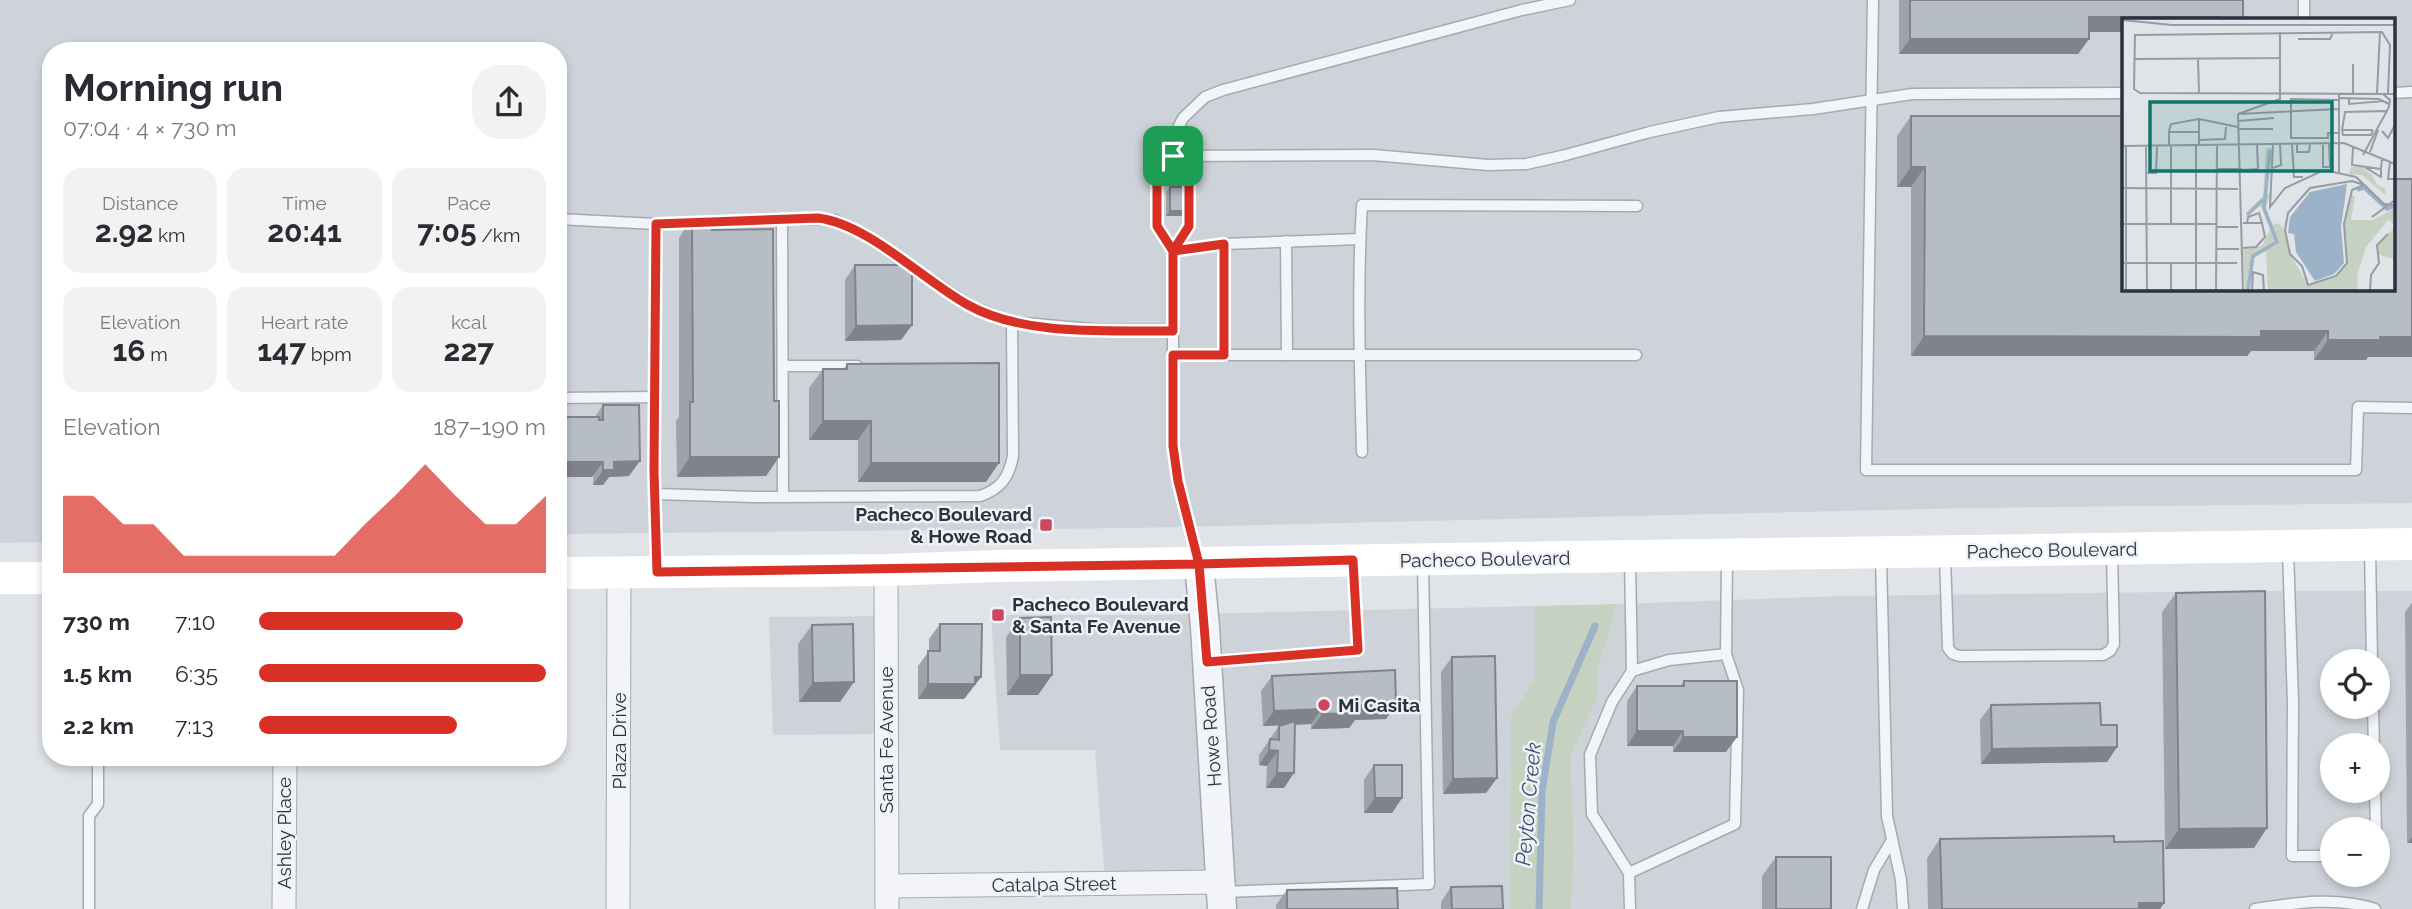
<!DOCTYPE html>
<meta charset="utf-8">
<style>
body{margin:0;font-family:Raleway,sans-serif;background:#f2f2f3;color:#2b2b33;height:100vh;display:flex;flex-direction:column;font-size:26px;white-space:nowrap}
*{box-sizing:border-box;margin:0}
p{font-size:23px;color:#7c7c81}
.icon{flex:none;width:38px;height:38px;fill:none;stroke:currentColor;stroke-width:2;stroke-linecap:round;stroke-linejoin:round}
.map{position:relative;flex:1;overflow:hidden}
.drawer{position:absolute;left:42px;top:42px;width:525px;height:724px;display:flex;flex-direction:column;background:#fff;border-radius:28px;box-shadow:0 4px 10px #0003}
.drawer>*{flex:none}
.tools{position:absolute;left:2320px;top:649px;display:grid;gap:14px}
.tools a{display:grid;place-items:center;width:70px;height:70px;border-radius:50%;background:#fff;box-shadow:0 4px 10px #0003;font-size:35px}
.pin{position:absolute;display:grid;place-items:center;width:60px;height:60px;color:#fff;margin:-30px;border-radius:14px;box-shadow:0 4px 10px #0006}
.round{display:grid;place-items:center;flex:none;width:74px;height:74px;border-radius:28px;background:#f2f2f3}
.summary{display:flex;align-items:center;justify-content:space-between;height:119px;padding:0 21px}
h1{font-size:38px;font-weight:700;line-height:52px}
.metrics{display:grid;grid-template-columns:repeat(3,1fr);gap:10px;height:119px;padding:7px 21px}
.metrics div{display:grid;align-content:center;border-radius:18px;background:#f2f2f3;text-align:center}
.metrics b{font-size:30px;font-weight:700}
.metrics small{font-size:19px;font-weight:400}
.metrics p{font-size:19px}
.chart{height:196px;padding:14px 21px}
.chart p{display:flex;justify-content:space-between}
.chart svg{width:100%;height:126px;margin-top:7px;fill:#d93025;opacity:.7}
ul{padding:0 21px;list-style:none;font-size:23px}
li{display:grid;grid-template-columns:112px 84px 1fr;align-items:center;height:52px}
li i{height:18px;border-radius:9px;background:#d93025}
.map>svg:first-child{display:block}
.built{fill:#ced3da;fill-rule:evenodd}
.green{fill:#c6d2c1}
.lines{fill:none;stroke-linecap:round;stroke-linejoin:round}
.stream{stroke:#9bb2c8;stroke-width:7}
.service-casing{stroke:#a5aab2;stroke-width:13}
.minor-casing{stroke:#a5aab2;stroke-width:25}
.tertiary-casing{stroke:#a5aab2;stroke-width:31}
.service{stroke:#f2f4f7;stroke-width:10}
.minor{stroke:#f2f4f7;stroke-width:23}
.tertiary{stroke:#f2f4f7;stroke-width:28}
.secondary{stroke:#fff;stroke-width:32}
.wall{fill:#9da3a9}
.shaded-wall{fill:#80848a}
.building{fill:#b7bdc5;stroke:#80848a;stroke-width:2}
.route-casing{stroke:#fff;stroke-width:14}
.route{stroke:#d93025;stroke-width:9}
.poi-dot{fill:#cb4760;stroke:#eff2f6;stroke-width:2.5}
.labels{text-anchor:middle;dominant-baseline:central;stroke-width:5;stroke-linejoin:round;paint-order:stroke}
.poi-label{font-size:19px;font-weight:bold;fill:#29323f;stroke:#eff2f6;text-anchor:start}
.street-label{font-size:19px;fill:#29323f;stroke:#eff2f6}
.water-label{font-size:21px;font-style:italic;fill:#345272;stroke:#eff2f6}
.inset-river{fill:none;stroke:#9bb2c8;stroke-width:3.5}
.inset-road{fill:none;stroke:#979ca4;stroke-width:2}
.view{fill:#0f766e;fill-opacity:0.15;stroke:#0f766e;stroke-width:3.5}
.inset-edge{fill:none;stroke:#29323f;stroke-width:3.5}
</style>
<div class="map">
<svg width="2412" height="909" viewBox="0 0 2412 909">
<rect width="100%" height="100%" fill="#e0e3e8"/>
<g class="built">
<path d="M 0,0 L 2412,0 L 2412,503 L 1969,508 L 1131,528 L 558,534 L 558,51 L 51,51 L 51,542 L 0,543 ZM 2123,19 L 2393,19 L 2393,289 L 2123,289 Z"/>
<path d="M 2258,591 L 2412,591 L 2412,909 L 2375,909 L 2361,904 L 2255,909 L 1571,909 L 1574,854 L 1571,756 L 1598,696 L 1598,671 L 1617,604 L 1842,596 ZM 2333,662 L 2378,662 L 2378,707 L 2333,707 ZM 2333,746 L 2378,746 L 2378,791 L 2333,791 ZM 2333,830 L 2378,830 L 2378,875 L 2333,875 Z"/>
<path d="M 1535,606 L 1535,677 L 1511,716 L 1510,909 L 1221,909 L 1221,882 L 1105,883 L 1095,750 L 1000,750 L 991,615 L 1155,615 Z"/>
<path d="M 886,616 L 886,734 L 773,735 L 769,617 Z"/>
</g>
<path class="green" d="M 1617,604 L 1598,671 L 1598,696 L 1571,756 L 1574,854 L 1571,909 L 1510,909 L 1511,716 L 1535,677 L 1535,606 Z"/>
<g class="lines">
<path class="stream" d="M 1539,909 L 1542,792 L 1553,722 L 1595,626"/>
<defs>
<g id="service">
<path d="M 1873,0 L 1866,470 L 2356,470 L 2358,407 L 2412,408"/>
<path d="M 2304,0 L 2304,19"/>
<path d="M 2393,93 L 2412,92"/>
<path d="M 1173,156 L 1373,155 L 1488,165 L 1526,164 L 1562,156 L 1650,132 L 1719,117 L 1813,109 L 1912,94 L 2123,93"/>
<path d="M 1173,156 L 1189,180 L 1189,226 L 1173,251"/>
<path d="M 558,219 L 656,224"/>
<path d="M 782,221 L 783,497"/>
<path d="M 1286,241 L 1287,355"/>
<path d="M 1224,244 L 1224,355"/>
<path d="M 1173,251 L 1224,244 L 1360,239"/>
<path d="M 1173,355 L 1636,355"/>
<path d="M 783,366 L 857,366"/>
<path d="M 558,398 L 655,397"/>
<path d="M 1362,452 C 1360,370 1357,287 1362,205 L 1637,206"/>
<path d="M 656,494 L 753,497 L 980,496 C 1001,489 1009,477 1013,456 L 1012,322"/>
<path d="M 2370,549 L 2372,662"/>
<path d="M 2288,550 L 2293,703 L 2292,856 L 2333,856"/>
<path d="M 1945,555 L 1948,648 L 1953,654 L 1960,656 L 2103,655 L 2110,651 L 2114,644 L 2112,552"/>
<path d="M 1881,556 L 1887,816 L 1901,880 L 1903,909"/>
<path d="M 1198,560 L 1178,481 L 1173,446 L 1173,251 L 1157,226 L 1157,180 L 1173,156 L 1177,130 L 1183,118 L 1205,97 L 1223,90 L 1522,10 L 1570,0"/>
<path d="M 657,569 L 654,471 L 656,224 L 797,219 L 835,220 L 866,236 L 970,306 L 1012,322 L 1103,330 L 1173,330"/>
<path d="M 1209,661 L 1358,650 L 1353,563"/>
<path d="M 1632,671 L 1669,660 L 1726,654"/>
<path d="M 2373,707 L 2374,746"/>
<path d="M 2375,791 L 2376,830"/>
<path d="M 1629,873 L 1735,824 L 1738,690 L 1726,654 L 1727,558"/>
<path d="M 1224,892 L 1429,884 L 1423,563"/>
<path d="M 89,909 L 89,816 L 98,804 L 98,758"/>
<path d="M 1630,909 L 1629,873 L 1592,814 L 1590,755 L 1612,702 L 1632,671 L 1630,559"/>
<path d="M 1862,909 L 1874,870 L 1892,840"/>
<path d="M 2255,909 C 2294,903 2336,896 2375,909"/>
</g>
<g id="minor">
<path d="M 886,570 L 887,909"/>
<path d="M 887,886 L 1221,882"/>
<path d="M 284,909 L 285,758"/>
<path d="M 618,909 L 619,572"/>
</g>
<path id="tertiary" d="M 1199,564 L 1205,627 L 1222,909"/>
</defs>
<use href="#service" class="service-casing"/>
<use href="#minor" class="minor-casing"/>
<use href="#tertiary" class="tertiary-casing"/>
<use href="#service" class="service"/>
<use href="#minor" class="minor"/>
<use href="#tertiary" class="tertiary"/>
<g class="secondary">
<path d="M 558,573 L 886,570 L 998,566 L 2412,544"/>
<path d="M 0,578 L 51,578"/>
</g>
</g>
<g class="wall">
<path d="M 1899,0 L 2243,0 L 2243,19 L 2123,19 L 2089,32 L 2089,39 L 2078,54 L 1899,54 Z"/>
<path d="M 1911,116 L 2123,289 L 2393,289 L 2412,179 L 2412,357 L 2368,357 L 2366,360 L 2314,360 L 2314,351 L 2251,351 L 2247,356 L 1911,356 L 1911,187 L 1897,187 L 1897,136 Z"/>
<path d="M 1170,187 L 1185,211 L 1182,216 L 1166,216 L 1166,192 Z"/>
<path d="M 692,218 L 712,230 L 774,401 L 779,457 L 766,476 L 677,477 L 676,421 L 679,417 L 679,238 Z"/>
<path d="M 855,265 L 912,325 L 901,340 L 845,341 L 845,280 Z"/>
<path d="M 847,364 L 986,482 L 858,482 L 858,440 L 809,440 L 809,388 L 823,369 L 844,369 Z"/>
<path d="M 603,405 L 629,476 L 609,477 L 603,485 L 593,485 L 595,417 Z"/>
<path d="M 2176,593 L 2254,848 L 2165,849 L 2162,612 Z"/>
<path d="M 2412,603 L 2412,843 L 2407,843 L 2405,612 Z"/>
<path d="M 1020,618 L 1052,675 L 1038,695 L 1007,695 L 1006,637 Z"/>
<path d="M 940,624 L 981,677 L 964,699 L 918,699 L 918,666 L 929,651 L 929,639 Z"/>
<path d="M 812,625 L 840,702 L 799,702 L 798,644 Z"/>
<path d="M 1452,657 L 1497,778 L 1486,793 L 1443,794 L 1441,672 Z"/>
<path d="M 1272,676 L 1396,704 L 1386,719 L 1355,720 L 1349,728 L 1311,729 L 1311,724 L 1295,725 L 1284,788 L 1266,788 L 1267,766 L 1259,765 L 1259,755 L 1279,726 L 1281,725 L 1263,726 L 1261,691 Z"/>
<path d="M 1684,681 L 1726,752 L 1673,752 L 1673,746 L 1627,746 L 1627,701 L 1637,686 L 1680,686 Z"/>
<path d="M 1991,705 L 2101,725 L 2117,747 L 2107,762 L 1981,764 L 1980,720 Z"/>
<path d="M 1374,765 L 1402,798 L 1392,813 L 1364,813 L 1364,780 Z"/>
<path d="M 1940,839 L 2114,842 L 2164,903 L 2160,909 L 1928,909 L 1927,858 Z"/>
<path d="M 1776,857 L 1831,909 L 1762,909 L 1762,876 Z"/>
<path d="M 1451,887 L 1503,909 L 1441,909 L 1441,902 Z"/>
<path d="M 1287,890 L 1398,909 L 1276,909 L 1276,905 Z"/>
</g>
<g class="shaded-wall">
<path d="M 2089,17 L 2219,17 L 2217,19 L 2123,19 L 2123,32 L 2078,32 Z"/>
<path d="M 1910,39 L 2089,39 L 2078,54 L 1899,54 Z"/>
<path d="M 1911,167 L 1925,167 L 1911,187 L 1897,187 Z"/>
<path d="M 1170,211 L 1185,211 L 1182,216 L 1166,216 Z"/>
<path d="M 912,325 L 901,340 L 845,341 L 856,326 Z"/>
<path d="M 2261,331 L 2328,331 L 2314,351 L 2251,351 L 2247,356 L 1911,356 L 1924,336 Z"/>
<path d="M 2380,337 L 2412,337 L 2412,357 L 2368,357 L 2366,360 L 2314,360 L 2328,340 Z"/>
<path d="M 823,421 L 871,421 L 858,440 L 809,440 Z"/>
<path d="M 690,457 L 779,457 L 766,476 L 677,477 Z"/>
<path d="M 640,461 L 629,476 L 609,477 L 603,485 L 593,485 L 603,470 L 614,462 Z"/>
<path d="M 558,462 L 603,462 L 592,477 L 558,477 Z"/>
<path d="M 871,463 L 999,463 L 986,482 L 858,482 Z"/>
<path d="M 1020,675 L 1052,675 L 1038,695 L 1007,695 Z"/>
<path d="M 975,677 L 981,677 L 964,699 L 918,699 L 928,684 Z"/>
<path d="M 854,682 L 840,702 L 799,702 L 813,683 Z"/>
<path d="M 1396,704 L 1386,719 L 1355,720 L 1349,728 L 1311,729 L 1322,714 L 1360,705 Z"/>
<path d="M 1322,709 L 1311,724 L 1263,726 L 1274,711 Z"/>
<path d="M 1637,731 L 1683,731 L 1673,746 L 1627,746 Z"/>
<path d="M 1683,737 L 1737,737 L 1726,752 L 1673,752 Z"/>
<path d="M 2117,747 L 2107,762 L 1981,764 L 1992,749 Z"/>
<path d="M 1269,750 L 1278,751 L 1267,766 L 1259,765 Z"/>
<path d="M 1277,773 L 1294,773 L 1284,788 L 1266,788 Z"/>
<path d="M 1497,778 L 1486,793 L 1443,794 L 1453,779 Z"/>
<path d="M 1375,798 L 1402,798 L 1392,813 L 1364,813 Z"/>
<path d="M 2267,828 L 2254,848 L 2165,849 L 2179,829 Z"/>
<path d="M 2412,837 L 2412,843 L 2407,843 Z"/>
<path d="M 2139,903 L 2164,903 L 2160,909 L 2135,909 Z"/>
</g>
<g class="building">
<path d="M 1910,0 L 2243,0 L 2243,19 L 2219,19 L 2219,17 L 2089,17 L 2089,39 L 1910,39 Z"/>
<path d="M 1911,116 L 2123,116 L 2123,289 L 2393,289 L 2393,179 L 2412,179 L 2412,337 L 2380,337 L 2380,340 L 2328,340 L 2328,331 L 2261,331 L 2261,337 L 1924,336 L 1925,167 L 1911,167 Z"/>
<rect x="1170" y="187" width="15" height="24"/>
<path d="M 692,218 L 712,218 L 712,230 L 773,229 L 774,401 L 779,401 L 779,457 L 690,457 L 690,402 L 693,402 Z"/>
<path d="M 855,265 L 912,265 L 912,325 L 856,326 Z"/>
<path d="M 999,363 L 999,463 L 871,463 L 871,421 L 823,421 L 823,369 L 847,369 L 847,364 Z"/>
<path d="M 603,405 L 639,405 L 640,461 L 614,462 L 614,470 L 603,470 L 603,462 L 558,462 L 558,417 L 599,417 L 599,420 L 603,420 Z"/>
<path d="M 2265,591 L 2267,828 L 2179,829 L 2176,593 Z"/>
<path d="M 1051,617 L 1052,675 L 1020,675 L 1020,618 Z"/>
<path d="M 853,624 L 854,682 L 813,683 L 812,625 Z"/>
<path d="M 940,624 L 982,624 L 981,677 L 975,677 L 975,684 L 928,684 L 928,651 L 940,651 Z"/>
<path d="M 1495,656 L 1497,778 L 1453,779 L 1452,657 Z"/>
<path d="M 1395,670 L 1396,704 L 1360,705 L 1360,713 L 1322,714 L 1322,709 L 1274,711 L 1272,676 Z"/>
<path d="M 1684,681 L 1737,681 L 1737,737 L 1683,737 L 1683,731 L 1637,731 L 1637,686 L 1684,686 Z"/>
<path d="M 2100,703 L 2101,725 L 2117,725 L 2117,747 L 1992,749 L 1991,705 Z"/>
<path d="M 1295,721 L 1294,773 L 1277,773 L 1278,751 L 1269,750 L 1270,739 L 1279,740 L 1279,726 Z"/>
<path d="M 1374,765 L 1402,765 L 1402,798 L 1375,798 Z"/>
<path d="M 2114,836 L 2114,842 L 2163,841 L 2164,903 L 2139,903 L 2139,909 L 1942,909 L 1940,839 Z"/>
<rect x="1776" y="857" width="55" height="52"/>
<path d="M 1502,886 L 1503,909 L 1452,909 L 1451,887 Z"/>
<path d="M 1397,888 L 1398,909 L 1287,909 L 1287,890 Z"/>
</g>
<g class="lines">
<defs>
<path id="route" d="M 1173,156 L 1157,180 L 1157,226 L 1173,251 L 1173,331 C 1109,330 1026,337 968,305 C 923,280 868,224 818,218 L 656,224 L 654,471 L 657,572 C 838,570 1018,566 1199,564 L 1207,662 L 1358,650 L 1353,560 L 1199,564 L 1178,481 L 1173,446 L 1173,355 L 1224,355 L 1224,244 L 1173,251 L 1189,226 L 1189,180 L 1173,156"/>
</defs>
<use href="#route" class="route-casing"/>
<use href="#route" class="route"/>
</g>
<g class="poi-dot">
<rect x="1039" y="518" width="14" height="14" rx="3.5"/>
<rect x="991" y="608" width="14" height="14" rx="3.5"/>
<circle cx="1324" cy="705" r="7"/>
</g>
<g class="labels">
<g class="poi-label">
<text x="1032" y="514" text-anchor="end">Pacheco Boulevard<tspan x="1032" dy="22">&amp; Howe Road</tspan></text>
<text x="1012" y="604">Pacheco Boulevard<tspan x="1012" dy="22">&amp; Santa Fe Avenue</tspan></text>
<text x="1338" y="705">Mi Casita</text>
</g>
<g class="street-label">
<text transform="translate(2052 550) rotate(-1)">Pacheco Boulevard</text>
<text transform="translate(1485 559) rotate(-1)">Pacheco Boulevard</text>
<text transform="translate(1211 736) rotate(-94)">Howe Road</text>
<text transform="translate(886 740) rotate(-90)">Santa Fe Avenue</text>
<text transform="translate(619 741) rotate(-90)">Plaza Drive</text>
<text transform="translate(284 833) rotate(-90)">Ashley Place</text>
<text transform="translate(1054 884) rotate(-1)">Catalpa Street</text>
</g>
<g class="water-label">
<text transform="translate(1528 804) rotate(-85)">Peyton Creek</text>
</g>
</g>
<g transform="translate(2122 18)">
<rect width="273" height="273" fill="#e0e3e8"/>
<path d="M 144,130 L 150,130 L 145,176 L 150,176 L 143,189 L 151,207 L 157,205 L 164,216 L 168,236 L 186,267 L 214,258 L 225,245 L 222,206 L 229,176 L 233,179 L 229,202 L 251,202 L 273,190 L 273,207 L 266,202 L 244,229 L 235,258 L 236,273 L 146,273 L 144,233 L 132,240 L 127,273 L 123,273 L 121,232 L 140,228 L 148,211 L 139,188 L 124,195 L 141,178 ZM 229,149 L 239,149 L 250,157 L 255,167 L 264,171 L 263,177 L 240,157 L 227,156 ZM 273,209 L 273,242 L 256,236 L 255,227 Z" fill="#c6d2c1"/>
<path d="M 225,166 L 219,209 L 222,245 L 212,256 L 193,263 L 174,234 L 172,216 L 166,215 L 168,199 L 188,174 Z" fill="#9bb2c8"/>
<path class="inset-river" d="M 235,172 L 242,170 L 265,191 L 273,188M 125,197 L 142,181M 126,272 L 131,238 L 155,224 L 142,190 L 148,132"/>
<path class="inset-road" d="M 0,2 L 50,7 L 273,7M 176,21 L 208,21 L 211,14M 13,41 L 159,40M 76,41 L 77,75M 217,75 L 217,157M 231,75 L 231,46M 255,75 L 258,14M 266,75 L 268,27 L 260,14 L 13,17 L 12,71 L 18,75 L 272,76M 218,80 L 257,81 L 267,86M 227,81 L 227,86 L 262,83M 217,82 L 169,81 L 169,120 L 206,120 L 206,115 L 218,115M 116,96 L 121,273M 116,96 L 158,81 L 158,14M 116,96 L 217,91M 116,103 L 152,100M 116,111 L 151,111M 220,112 L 223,94 L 264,93M 220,112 L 221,117 L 249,117 L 251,112M 220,112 L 251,112M 47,113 L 49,106 L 77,101M 260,113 L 266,120 L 273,107M 77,122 L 103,121 L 104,109M 201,125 L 201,149 L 208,149 L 207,125M 151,126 L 148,189 L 163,170 L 202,152 L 234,159 L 262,186 L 273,187M 170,126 L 172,159 L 181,159M 175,126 L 175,134 L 187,134 L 188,126M 77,127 L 77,101 L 116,109M 0,128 L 222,125 L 273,146M 4,128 L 4,273M 24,128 L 25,273M 47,128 L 47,114 L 77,114M 231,129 L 230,147 L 259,151 L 260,140M 248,134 L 256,112M 241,137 L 267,89 L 268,82 L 261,76M 268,144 L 266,161 L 273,161M 241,148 L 259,159 L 259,151M 151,150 L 159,147 L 158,126M 95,151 L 120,151M 120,152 L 136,151 L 135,127M 24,155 L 34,155 L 35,129M 230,163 L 242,167 L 230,172 L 222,206 L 225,245 L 214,258 L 186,267 L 180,248 L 168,236 L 163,212 L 166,195 L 188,170 ZM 0,170 L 116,171M 250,199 L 273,182M 121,205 L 140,205 L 143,219 L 134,229 L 121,230M 125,205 L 126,199 L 137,195 L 140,205M 0,206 L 94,206M 49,206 L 49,128M 94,209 L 116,209M 94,231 L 117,231M 0,245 L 115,245M 49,273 L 49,245M 74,273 L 74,128M 94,273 L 95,127M 130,273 L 131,254 L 141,257 L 142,273M 248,273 L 249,257 L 257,245 L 255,227 L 266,216"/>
<path class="view" d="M 28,84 L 210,84 L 210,153 L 28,153 Z"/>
<rect width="273" height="273" class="inset-edge"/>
</g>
</svg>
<div class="tools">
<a><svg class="icon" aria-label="locate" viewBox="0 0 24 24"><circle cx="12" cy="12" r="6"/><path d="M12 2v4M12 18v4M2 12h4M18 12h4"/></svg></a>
<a>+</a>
<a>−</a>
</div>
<div class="pin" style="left:1173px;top:156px;background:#1e9e55"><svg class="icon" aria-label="arrive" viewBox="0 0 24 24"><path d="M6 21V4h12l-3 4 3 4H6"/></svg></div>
<section class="drawer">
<div class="summary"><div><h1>Morning run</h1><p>07:04 · 4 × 730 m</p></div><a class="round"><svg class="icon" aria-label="share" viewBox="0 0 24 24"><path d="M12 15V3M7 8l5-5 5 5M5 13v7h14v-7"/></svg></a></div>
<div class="metrics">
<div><p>Distance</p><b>2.92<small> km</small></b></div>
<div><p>Time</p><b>20:41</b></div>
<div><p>Pace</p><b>7:05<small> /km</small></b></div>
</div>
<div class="metrics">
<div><p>Elevation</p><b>16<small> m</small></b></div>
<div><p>Heart rate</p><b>147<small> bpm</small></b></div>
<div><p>kcal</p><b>227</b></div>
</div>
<div class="chart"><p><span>Elevation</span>187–190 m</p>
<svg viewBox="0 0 160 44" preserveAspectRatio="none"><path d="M0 44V17L10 17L20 27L30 27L40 38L50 38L60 38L70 38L80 38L90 38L100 27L110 17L120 6L130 17L140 27L150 27L160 17V44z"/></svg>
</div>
<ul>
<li><b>730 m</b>7:10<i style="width:71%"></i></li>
<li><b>1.5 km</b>6:35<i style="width:100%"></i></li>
<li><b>2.2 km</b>7:13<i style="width:69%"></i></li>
</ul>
</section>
</div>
